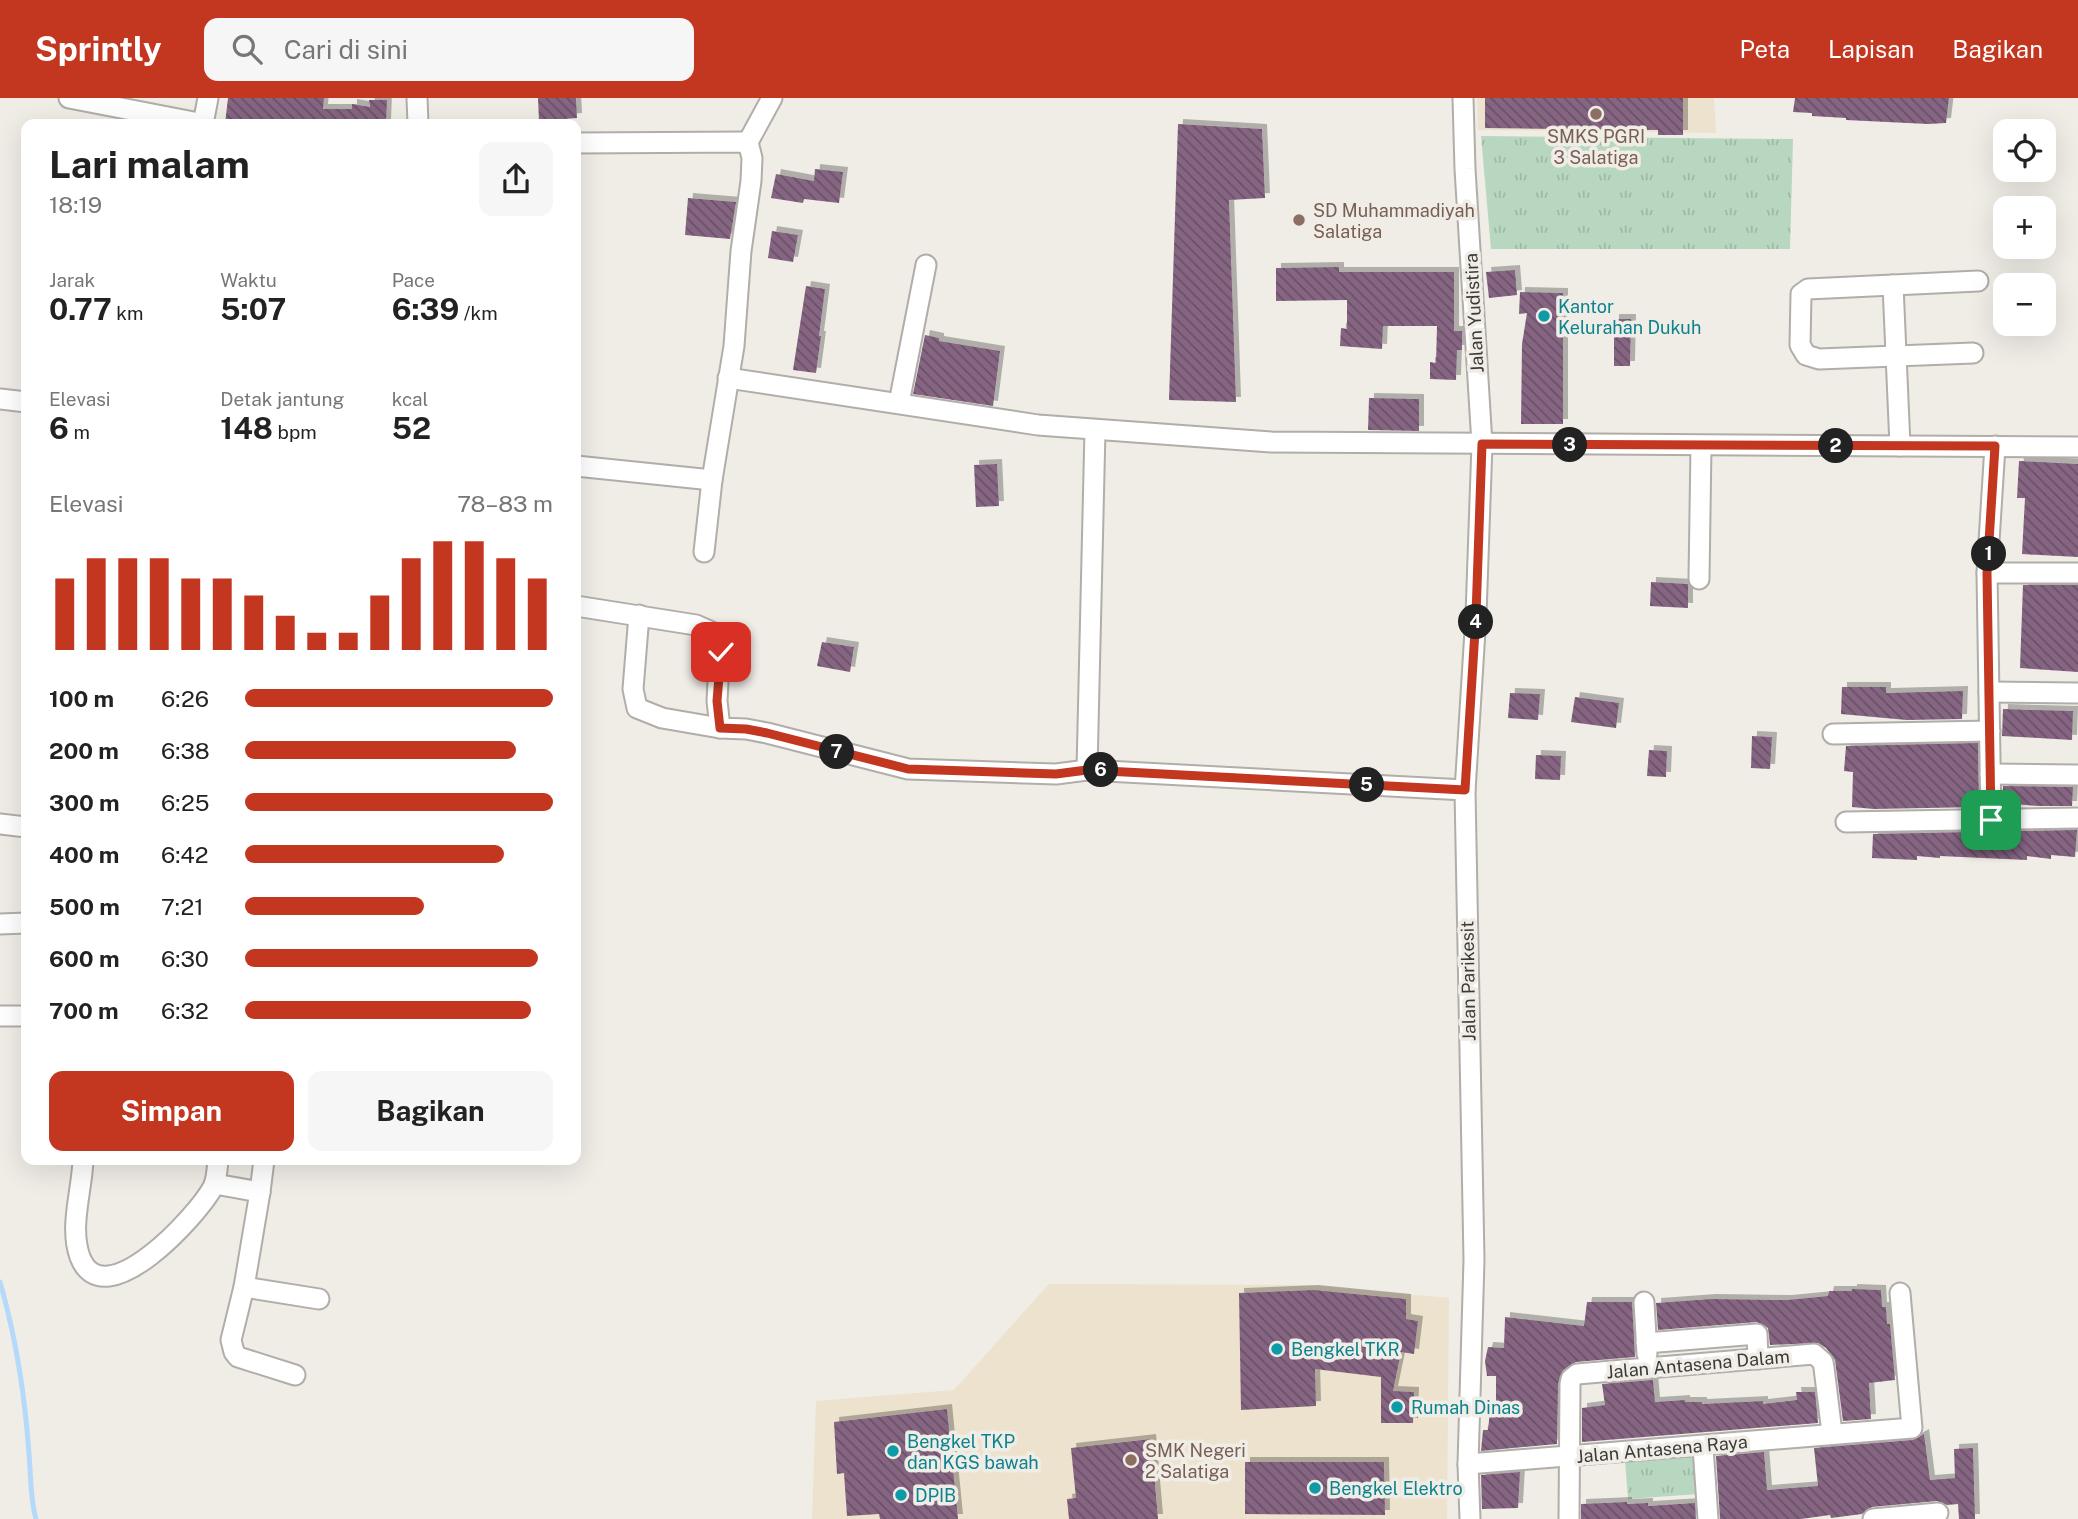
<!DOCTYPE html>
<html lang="id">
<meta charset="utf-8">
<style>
body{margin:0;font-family:"Public Sans",sans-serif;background:#f6f6f6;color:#222;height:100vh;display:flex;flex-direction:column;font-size:26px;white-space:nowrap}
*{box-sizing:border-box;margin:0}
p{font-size:23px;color:#767676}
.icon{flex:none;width:38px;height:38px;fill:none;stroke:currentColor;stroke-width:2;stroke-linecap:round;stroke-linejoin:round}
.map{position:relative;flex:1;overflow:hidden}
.sheet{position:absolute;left:21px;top:21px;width:560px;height:1046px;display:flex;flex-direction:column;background:#fff;border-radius:14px;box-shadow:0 7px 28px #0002}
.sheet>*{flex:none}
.fabs{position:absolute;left:1993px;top:21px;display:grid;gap:14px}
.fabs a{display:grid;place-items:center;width:63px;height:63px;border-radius:14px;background:#fff;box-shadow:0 7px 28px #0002;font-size:35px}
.pin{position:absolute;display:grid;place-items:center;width:60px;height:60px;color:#fff;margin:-30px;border-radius:14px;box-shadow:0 4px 10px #0006}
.km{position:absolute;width:35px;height:35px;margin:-18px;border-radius:50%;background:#222;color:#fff;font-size:19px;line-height:35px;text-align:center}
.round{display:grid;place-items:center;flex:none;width:74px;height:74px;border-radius:14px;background:#f6f6f6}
.headline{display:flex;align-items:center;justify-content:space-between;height:119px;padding:0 28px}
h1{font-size:38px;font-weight:700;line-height:52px}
.figures{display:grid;grid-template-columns:repeat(3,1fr);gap:10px;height:119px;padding:7px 28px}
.figures div{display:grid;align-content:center}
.figures b{font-size:30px;font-weight:700}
.figures small{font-size:19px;font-weight:400}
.figures p{font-size:19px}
.chart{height:196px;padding:14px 28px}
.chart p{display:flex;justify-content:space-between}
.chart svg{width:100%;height:126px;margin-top:7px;stroke:#c33721;stroke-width:6}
.cta{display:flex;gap:14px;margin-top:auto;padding:14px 28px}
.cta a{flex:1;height:80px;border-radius:14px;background:#c33721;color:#fff;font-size:28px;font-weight:700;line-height:80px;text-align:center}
.cta a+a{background:#f6f6f6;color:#222}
ul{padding:0 28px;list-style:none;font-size:23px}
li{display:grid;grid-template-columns:112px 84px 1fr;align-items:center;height:52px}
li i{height:18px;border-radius:9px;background:#c33721}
header{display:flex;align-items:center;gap:42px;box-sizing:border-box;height:98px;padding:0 35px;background:#c33721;color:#fff}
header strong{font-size:33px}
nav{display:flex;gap:38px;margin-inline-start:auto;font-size:24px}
.search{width:490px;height:63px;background:#f6f6f6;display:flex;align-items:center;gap:18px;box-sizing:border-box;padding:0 24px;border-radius:14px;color:#767676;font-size:26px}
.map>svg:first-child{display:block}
.education{fill:#ece2cd}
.grass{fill:url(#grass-tufts)}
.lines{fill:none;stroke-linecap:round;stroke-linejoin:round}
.stream{stroke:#b4d9fa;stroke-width:5}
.building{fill:url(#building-back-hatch);filter:url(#shadow)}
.minor-casing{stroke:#b1ada8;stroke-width:23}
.minor{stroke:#fff;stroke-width:19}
.route-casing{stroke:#fff;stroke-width:14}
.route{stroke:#c33721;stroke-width:9}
.education-dot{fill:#8d6e63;stroke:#f0ede7;stroke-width:2.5}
.culture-dot{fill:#0f9aa8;stroke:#f0ede7;stroke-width:2.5}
.labels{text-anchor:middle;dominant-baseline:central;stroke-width:7;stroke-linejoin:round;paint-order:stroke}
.education-label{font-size:18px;fill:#785e54;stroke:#f0ede7;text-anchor:start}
.culture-label{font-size:18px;fill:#0d838f;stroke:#f0ede7;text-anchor:start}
.street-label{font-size:18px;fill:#3c3a38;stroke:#f0ede7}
</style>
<header>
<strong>Sprintly</strong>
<div class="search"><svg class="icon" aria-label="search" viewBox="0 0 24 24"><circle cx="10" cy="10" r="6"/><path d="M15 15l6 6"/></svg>Cari di sini</div>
<nav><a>Peta</a><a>Lapisan</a><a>Bagikan</a></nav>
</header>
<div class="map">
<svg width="2078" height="1421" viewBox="0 0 2078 1421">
<defs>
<pattern id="grass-tufts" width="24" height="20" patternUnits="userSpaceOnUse" patternTransform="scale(1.75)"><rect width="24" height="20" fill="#b7d7c0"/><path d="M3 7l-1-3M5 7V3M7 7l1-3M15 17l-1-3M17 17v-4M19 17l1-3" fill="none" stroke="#9eb9a6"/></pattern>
<pattern id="building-back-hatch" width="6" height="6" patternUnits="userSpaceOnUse" patternTransform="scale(1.75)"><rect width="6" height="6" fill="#866583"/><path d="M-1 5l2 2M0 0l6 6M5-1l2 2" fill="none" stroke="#695066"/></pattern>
<filter id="shadow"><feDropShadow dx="5" dy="-5" stdDeviation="0" flood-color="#0004"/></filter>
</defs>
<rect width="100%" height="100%" fill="#f0ede7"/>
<g class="education">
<path d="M 1477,0 L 1714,0 L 1716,35 L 1478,32 Z"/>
<path d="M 1049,1186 L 1310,1187 L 1449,1200 L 1447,1421 L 812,1421 L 816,1303 L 954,1292 Z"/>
</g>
<g class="grass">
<path d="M 1481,38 L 1793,41 L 1790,151 L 1491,151 Z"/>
<path d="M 1695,1355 L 1699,1396 L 1628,1401 L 1625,1362 Z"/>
</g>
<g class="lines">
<path class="stream" d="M 0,1184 C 16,1240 25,1298 29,1356 C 31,1378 30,1400 36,1421"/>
</g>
<g class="building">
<path d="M 228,0 L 324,0 L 323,11 L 352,11 L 352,6 L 370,9 L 369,2 L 387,2 L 386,26 L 296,26 L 296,24 L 266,22 L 260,26 L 225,26 Z"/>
<path d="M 538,0 L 576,0 L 577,20 L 539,23 Z"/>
<path d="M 1485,0 L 1683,0 L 1683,37 L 1658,37 L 1658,32 L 1485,30 Z"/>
<path d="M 1795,0 L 1949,0 L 1946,25 L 1928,26 L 1846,22 L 1846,20 L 1812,18 L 1812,15 L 1793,14 Z"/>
<path d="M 1178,26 L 1262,31 L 1265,100 L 1229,102 L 1236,304 L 1169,302 Z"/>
<path d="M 815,71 L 843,74 L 839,105 L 804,101 L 803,105 L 771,100 L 776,76 L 814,83 Z"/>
<path d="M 688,100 L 736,104 L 730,141 L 685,137 Z"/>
<path d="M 772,133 L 798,137 L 793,164 L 768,160 Z"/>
<path d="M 1339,169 L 1339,174 L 1454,174 L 1454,233 L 1462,233 L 1462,252 L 1457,252 L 1456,282 L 1430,281 L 1430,264 L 1436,265 L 1437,228 L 1383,228 L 1382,251 L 1340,248 L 1341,230 L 1347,231 L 1347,202 L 1276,203 L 1276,170 Z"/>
<path d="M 1515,172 L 1517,197 L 1489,200 L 1486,174 Z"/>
<path d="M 806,188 L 825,191 L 819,238 L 821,238 L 816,275 L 793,272 Z"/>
<path d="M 1520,194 L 1563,195 L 1563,326 L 1521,326 L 1522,246 L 1527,215 L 1519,216 Z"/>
<path d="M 1614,221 L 1631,221 L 1630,268 L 1614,268 Z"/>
<path d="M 925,237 L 939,240 L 939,243 L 1000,253 L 993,308 L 913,296 Z"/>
<path d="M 1369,300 L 1419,301 L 1419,333 L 1368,332 Z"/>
<path d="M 2019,363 L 2078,366 L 2078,459 L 2022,456 L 2025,400 L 2017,400 Z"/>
<path d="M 997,366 L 999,408 L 976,409 L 974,367 Z"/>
<path d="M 1651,484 L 1688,486 L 1688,510 L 1650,508 Z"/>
<path d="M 2023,487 L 2078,487 L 2078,574 L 2020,570 Z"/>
<path d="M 822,544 L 854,549 L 850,574 L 817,568 Z"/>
<path d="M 1842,589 L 1886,589 L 1886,595 L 1963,593 L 1962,621 L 1907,622 L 1841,616 Z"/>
<path d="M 1510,595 L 1540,596 L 1538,622 L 1508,620 Z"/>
<path d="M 1575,599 L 1619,605 L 1616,630 L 1571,624 Z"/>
<path d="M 2003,611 L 2073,613 L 2072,642 L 2002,638 Z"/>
<path d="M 1752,638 L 1772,639 L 1770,671 L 1751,670 Z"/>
<path d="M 1978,645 L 1979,709 L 1874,711 L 1852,709 L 1853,674 L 1844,673 L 1846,648 Z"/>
<path d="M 1649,652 L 1667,653 L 1666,679 L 1647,678 Z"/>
<path d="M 1536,657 L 1561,658 L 1560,682 L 1535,681 Z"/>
<path d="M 2003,688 L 2073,689 L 2072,708 L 2038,708 L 2003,705 Z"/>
<path d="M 2077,732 L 2075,759 L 2051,757 L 2051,761 L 2027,758 L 2027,762 L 1940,758 L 1940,760 L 1917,758 L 1917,762 L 1872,760 L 1873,736 Z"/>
<path d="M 1852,1191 L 1881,1192 L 1882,1209 L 1886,1209 L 1887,1226 L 1890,1226 L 1895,1282 L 1869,1285 L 1871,1321 L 1843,1323 L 1835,1262 L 1826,1250 L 1818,1245 L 1770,1247 L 1768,1230 L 1757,1224 L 1658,1232 L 1656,1205 L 1711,1201 L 1787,1202 L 1828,1198 L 1829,1193 L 1852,1193 Z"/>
<path d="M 1314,1192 L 1406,1201 L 1406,1221 L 1418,1223 L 1414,1256 L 1401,1254 L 1393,1293 L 1414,1294 L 1413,1325 L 1381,1325 L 1381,1279 L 1315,1271 L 1316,1308 L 1241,1312 L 1239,1195 Z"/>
<path d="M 1587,1204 L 1632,1204 L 1635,1259 L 1576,1264 L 1563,1272 L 1558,1286 L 1557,1346 L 1481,1353 L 1483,1332 L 1488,1332 L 1490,1313 L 1496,1313 L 1496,1278 L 1487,1278 L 1485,1263 L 1488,1249 L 1504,1250 L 1505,1219 L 1584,1228 Z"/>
<path d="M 1653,1282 L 1655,1304 L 1685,1302 L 1685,1304 L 1702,1304 L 1702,1306 L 1763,1303 L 1763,1306 L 1797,1302 L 1796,1294 L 1815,1294 L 1818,1325 L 1582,1344 L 1582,1310 L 1605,1307 L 1602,1286 Z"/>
<path d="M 947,1311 L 958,1421 L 880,1421 L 879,1416 L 847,1418 L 844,1375 L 837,1376 L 834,1324 Z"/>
<path d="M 1924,1336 L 1930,1382 L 1955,1380 L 1954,1351 L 1973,1350 L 1975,1421 L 1959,1421 L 1958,1406 L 1947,1407 L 1937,1403 L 1872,1409 L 1862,1416 L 1831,1420 L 1830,1417 L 1801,1421 L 1720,1421 L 1716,1358 L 1764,1354 L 1767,1392 L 1818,1388 L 1814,1350 L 1913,1342 Z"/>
<path d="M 1151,1341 L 1158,1421 L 1069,1421 L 1067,1401 L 1076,1400 L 1071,1350 Z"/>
<path d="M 1245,1364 L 1384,1364 L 1385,1417 L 1245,1416 Z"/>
<path d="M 1520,1374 L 1518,1410 L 1482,1411 L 1481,1377 Z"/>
<path d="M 1627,1404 L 1627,1406 L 1648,1405 L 1648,1408 L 1695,1405 L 1696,1421 L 1581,1421 L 1581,1406 Z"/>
</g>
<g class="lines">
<defs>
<g id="minor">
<path d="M 69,0 L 204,26"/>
<path d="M 417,0 L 418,26"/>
<path d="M 1463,0 L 1465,71 L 1482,346 L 1476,517 L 1465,693 L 1474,1162 L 1468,1366 L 1470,1421"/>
<path d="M 203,26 L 208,0"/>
<path d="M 748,44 L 772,0"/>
<path d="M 576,45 L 748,44 L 752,60 L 751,83 L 741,153 L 734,248 L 712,382 L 704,454"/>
<path d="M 1893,187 L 1900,348"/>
<path d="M 1973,255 L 1819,261 L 1806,257 L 1800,247 L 1801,196 L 1808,191 L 1978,183"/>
<path d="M 728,280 L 1038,327 L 1271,344 L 2078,349"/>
<path d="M 0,301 L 26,304"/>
<path d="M 899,305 L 926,167"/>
<path d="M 576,368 L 712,382"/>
<path d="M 1987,475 L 2078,475"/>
<path d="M 1699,481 L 1701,348"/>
<path d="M 576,508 L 696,527 L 714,535 L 720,544 L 717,603 L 720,630 L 746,631 L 767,635 L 908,671 L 1056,676 L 1087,672 L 1465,692"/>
<path d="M 639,517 L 633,591 L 637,610 L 662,620 L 720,630"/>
<path d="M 1989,594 L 2078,595"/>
<path d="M 1833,636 L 1990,633"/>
<path d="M 1087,672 L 1095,332"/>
<path d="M 1990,676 L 2078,677"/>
<path d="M 1991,722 L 1987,475 L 1995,348"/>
<path d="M 1846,724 L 2078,720"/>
<path d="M 0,726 L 26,729"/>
<path d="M 0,826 L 26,825"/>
<path d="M 0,918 L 26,918"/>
<path d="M 83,1062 C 82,1093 69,1129 80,1159 C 104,1221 199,1116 213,1089 C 217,1081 217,1071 218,1062"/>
<path d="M 215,1086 L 260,1094 L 264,1062"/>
<path d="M 260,1094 L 244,1189 L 231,1242 L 234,1254 L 238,1259 L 295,1277"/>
<path d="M 244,1189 L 319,1201"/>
<path d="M 1644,1204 L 1647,1256"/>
<path d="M 1646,1245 L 1757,1236 L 1758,1261"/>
<path d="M 1703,1349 L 1708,1421"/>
<path d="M 1468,1366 L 1912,1330 L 1900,1195"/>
<path d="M 1569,1421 L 1570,1286 L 1571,1281 L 1577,1276 L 1814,1256 L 1823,1264 L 1824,1270 L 1832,1335"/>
<path d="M 1873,1421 L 1938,1415"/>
</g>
</defs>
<use href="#minor" class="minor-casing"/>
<use href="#minor" class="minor"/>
</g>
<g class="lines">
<defs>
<path id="route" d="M 721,554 L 717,603 L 720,630 L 746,631 L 767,635 L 908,671 L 1056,676 L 1087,672 L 1465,692 L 1476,517 L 1482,346 L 1995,348 L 1987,475 L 1991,722"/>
</defs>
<use href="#route" class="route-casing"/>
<use href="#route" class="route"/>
</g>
<g class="education-dot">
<circle cx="1596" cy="16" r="7"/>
<circle cx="1299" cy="122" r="7"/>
<circle cx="1131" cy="1362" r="7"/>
</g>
<g class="culture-dot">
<circle cx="1544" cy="218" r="7"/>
<circle cx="1277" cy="1251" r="7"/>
<circle cx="1397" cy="1309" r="7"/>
<circle cx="893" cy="1353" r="7"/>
<circle cx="1315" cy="1390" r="7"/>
<circle cx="901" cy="1397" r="7"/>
</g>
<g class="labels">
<g class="education-label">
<text x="1596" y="38" text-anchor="middle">SMKS PGRI<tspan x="1596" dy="21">3 Salatiga</tspan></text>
<text x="1313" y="112">SD Muhammadiyah<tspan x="1313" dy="21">Salatiga</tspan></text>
<text x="1145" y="1352">SMK Negeri<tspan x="1145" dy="21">2 Salatiga</tspan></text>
</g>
<g class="culture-label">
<text x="1558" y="208">Kantor<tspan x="1558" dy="21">Kelurahan Dukuh</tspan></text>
<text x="1291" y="1251">Bengkel TKR</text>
<text x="1411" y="1309">Rumah Dinas</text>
<text x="907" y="1343">Bengkel TKP<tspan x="907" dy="21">dan KGS bawah</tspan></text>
<text x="1329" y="1390">Bengkel Elektro</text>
<text x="915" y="1397">DPIB</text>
</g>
<g class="street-label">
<text transform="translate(1474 215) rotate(-93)">Jalan Yudistira</text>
<text transform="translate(1468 883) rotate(-91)">Jalan Parikesit</text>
<text transform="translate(1698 1266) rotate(-5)">Jalan Antasena Dalam</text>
<text transform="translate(1662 1351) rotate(-5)">Jalan Antasena Raya</text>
</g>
</g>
</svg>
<div class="fabs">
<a><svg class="icon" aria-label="locate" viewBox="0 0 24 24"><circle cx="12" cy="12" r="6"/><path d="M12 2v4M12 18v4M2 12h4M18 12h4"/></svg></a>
<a>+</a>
<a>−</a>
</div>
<div class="pin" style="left:1991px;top:722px;background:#1e9e55"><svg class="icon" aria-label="arrive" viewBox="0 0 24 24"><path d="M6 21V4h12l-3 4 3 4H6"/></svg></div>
<div class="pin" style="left:721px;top:554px;background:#d93025"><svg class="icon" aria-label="check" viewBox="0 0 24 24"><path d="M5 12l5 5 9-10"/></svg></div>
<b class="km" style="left:1989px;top:456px">1</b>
<b class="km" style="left:1836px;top:348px">2</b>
<b class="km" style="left:1570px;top:347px">3</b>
<b class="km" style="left:1476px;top:524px">4</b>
<b class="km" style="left:1367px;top:687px">5</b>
<b class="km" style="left:1101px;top:672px">6</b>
<b class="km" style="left:837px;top:654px">7</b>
<section class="sheet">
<div class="headline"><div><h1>Lari malam</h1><p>18:19</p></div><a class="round"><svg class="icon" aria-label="share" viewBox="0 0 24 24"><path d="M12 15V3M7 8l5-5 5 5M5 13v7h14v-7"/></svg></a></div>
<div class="figures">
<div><p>Jarak</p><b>0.77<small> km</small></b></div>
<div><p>Waktu</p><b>5:07</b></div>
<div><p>Pace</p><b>6:39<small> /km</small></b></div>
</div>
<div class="figures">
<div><p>Elevasi</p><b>6<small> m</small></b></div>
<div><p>Detak jantung</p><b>148<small> bpm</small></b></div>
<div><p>kcal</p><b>52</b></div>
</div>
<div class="chart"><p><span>Elevasi</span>78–83 m</p>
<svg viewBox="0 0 160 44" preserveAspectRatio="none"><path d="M5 44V19M15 44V12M25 44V12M35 44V12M45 44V19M55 44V19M65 44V25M75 44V32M85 44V38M95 44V38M105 44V25M115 44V12M125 44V6M135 44V6M145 44V12M155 44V19"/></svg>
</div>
<ul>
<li><b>100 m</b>6:26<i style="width:100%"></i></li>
<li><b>200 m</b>6:38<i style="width:88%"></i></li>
<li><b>300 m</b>6:25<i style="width:100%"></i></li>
<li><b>400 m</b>6:42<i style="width:84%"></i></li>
<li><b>500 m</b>7:21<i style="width:58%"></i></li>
<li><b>600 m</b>6:30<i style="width:95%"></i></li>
<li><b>700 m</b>6:32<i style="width:93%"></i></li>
</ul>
<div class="cta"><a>Simpan</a><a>Bagikan</a></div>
</section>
</div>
